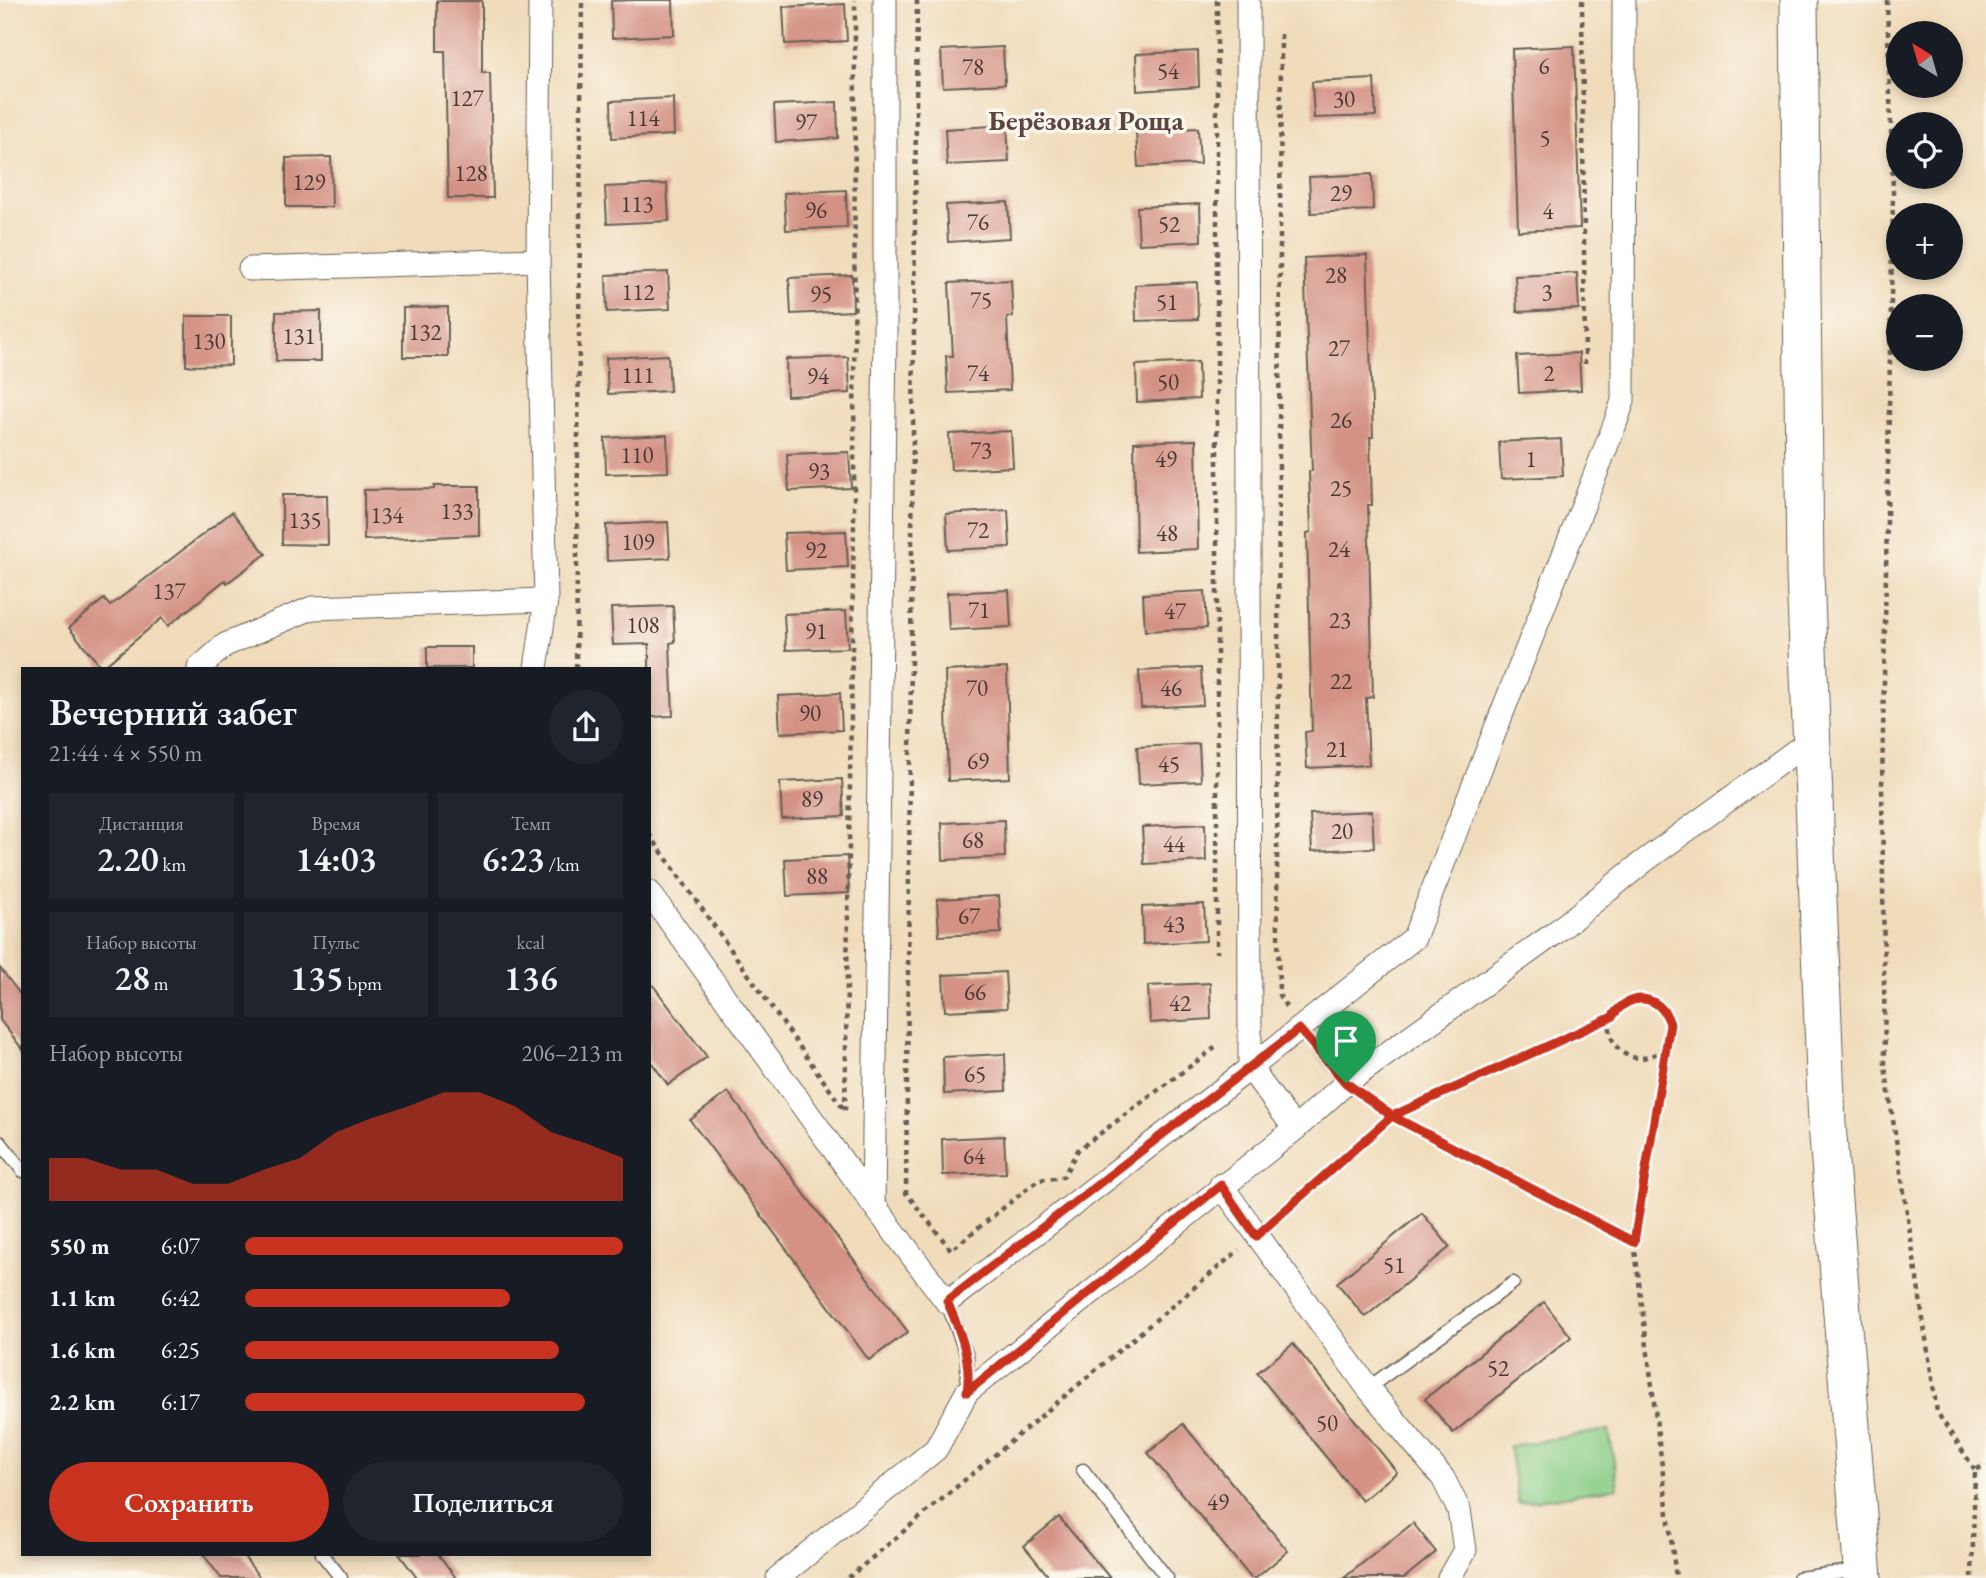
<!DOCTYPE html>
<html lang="ru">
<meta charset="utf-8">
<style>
body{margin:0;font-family:"EB Garamond",serif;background:#20242c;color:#f1f3f6;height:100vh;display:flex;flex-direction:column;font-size:26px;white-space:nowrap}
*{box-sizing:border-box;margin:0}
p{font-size:23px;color:#9ea1a6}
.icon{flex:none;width:38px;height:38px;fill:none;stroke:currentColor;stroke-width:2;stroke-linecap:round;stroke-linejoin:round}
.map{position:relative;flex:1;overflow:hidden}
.panel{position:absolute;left:21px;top:667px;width:630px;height:889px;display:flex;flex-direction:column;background:#171b24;border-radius:0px;box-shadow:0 4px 10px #0003}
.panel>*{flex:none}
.needle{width:46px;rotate:323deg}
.buttons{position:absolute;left:1886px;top:21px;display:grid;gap:14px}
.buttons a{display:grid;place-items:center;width:77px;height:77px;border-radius:50%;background:#171b24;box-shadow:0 4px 10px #0003;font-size:35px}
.pin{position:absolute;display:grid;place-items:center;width:60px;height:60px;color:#fff;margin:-72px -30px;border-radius:50% 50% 50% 0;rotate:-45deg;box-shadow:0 0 7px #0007}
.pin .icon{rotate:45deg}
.round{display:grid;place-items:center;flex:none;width:74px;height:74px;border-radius:37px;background:#20242c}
.head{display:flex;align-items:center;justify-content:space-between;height:119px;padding:0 28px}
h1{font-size:38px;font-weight:600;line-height:52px}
.stats{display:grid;grid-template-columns:repeat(3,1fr);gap:10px;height:119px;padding:7px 28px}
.stats div{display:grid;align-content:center;border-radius:0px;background:#20242c;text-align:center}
.stats b{font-size:35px;font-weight:600}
.stats small{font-size:19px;font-weight:400}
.stats p{font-size:19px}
.chart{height:196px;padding:14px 28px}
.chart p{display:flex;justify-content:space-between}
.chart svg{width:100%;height:126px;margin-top:7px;fill:#c8321e;opacity:.7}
.button{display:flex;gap:14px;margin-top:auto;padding:14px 28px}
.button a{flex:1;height:80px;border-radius:42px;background:#c8321e;color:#fff;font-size:28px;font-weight:600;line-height:80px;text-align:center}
.button a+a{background:#20242c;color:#f1f3f6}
ul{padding:0 28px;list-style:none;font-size:23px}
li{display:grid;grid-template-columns:112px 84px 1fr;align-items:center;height:52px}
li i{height:18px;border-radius:9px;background:#c8321e}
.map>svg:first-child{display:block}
.green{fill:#89cd87;stroke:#527452;stroke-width:2}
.building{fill:#d49285}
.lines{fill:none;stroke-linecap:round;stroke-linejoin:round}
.lane-casing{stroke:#665f54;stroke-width:15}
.street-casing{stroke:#665f54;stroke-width:25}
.primary-casing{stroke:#665f54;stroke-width:39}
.path{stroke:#665f54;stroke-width:4.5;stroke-dasharray:5 5;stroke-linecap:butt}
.lane{stroke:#fff;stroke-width:12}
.street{stroke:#fff;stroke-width:23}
.primary{stroke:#fff;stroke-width:37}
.route-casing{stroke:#fff;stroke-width:14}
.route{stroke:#c8321e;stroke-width:9}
.labels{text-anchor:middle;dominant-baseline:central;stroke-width:7;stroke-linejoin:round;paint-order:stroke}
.number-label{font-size:23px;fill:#4a3a36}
.neighbourhood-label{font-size:28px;font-weight:bold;fill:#5c4541;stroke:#fbf7ec}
</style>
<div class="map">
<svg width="1986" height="1578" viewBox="0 0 1986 1578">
<rect width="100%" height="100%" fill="#fbf7ec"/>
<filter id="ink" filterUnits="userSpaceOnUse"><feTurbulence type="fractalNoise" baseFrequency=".0143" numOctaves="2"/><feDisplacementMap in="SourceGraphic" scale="14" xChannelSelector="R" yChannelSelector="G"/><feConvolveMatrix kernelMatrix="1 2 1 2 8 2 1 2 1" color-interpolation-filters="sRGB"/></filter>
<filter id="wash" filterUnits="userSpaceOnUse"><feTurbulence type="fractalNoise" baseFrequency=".00686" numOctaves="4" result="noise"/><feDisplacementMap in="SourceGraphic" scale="28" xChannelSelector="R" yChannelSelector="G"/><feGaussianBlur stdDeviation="1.57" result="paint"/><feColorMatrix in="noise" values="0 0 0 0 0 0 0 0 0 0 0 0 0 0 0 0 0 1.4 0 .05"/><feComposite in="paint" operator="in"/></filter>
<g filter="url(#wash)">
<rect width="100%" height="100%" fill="#f0dcbb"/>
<path class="green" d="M 1609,1430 L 1618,1488 L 1518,1503 L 1509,1446 Z"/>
<g id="blocks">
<g class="building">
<path d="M 635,0 L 673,0 L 674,35 L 612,38 L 611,1 Z"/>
<path d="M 437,1 L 482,1 L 482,73 L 490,73 L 493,198 L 448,198 L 445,51 L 437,51 Z"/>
<path d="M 845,4 L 847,41 L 785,44 L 783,7 Z"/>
<path d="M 1574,46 L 1580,228 L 1518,231 L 1512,49 Z"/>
<path d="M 1003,47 L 1005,84 L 943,87 L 941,50 Z"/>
<path d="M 1198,51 L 1199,87 L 1137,91 L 1136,54 Z"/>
<path d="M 1374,79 L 1376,116 L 1314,118 L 1312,82 Z"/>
<path d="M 673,98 L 674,135 L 612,138 L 611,101 Z"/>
<path d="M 837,102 L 838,138 L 776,142 L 774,105 Z"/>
<path d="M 1007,125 L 1009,162 L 947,165 L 945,129 Z"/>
<path d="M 1198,128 L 1200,164 L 1138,167 L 1136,131 Z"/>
<path d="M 331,157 L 332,207 L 286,207 L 286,158 Z"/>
<path d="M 1372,174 L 1373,210 L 1311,213 L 1309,177 Z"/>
<path d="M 667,184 L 669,221 L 607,224 L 605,187 Z"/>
<path d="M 846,190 L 847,227 L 786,230 L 784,193 Z"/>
<path d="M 1008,202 L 1010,238 L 948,242 L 946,205 Z"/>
<path d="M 1200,204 L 1201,241 L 1139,244 L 1137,207 Z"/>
<path d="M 1367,255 L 1373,437 L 1370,437 L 1372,505 L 1368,505 L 1373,697 L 1366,698 L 1369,765 L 1307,768 L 1305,732 L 1312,731 L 1307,533 L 1311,532 L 1309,471 L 1312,471 L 1304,258 Z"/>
<path d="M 668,272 L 670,309 L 607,312 L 606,275 Z"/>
<path d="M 1577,273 L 1579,309 L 1517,312 L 1515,276 Z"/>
<path d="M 852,275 L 853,311 L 791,314 L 789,278 Z"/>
<path d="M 1011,280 L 1013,317 L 1007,317 L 1010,390 L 948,393 L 946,356 L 953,356 L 949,283 Z"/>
<path d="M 1197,282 L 1198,319 L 1136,321 L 1135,285 Z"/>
<path d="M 448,307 L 448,357 L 403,357 L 403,308 Z"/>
<path d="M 321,311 L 321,361 L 276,361 L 276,312 Z"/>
<path d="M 186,316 L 231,316 L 231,365 L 186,366 Z"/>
<path d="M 1579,353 L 1581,390 L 1519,393 L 1517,356 Z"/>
<path d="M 668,355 L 670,391 L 608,394 L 606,358 Z"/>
<path d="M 848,357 L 850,393 L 787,396 L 786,359 Z"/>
<path d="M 1198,362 L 1199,399 L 1137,402 L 1136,365 Z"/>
<path d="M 1011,431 L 1013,467 L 951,470 L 949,434 Z"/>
<path d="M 667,435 L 668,472 L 606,474 L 605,438 Z"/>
<path d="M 1561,439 L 1563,476 L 1501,479 L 1499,442 Z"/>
<path d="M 1196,440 L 1198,549 L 1136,552 L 1134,442 Z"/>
<path d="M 849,452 L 851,488 L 789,491 L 787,454 Z"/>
<path d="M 434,486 L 479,486 L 479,535 L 364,540 L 364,490 L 434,489 Z"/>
<path d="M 282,495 L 327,495 L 328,545 L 282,544 Z"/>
<path d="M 1008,510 L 1010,547 L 948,550 L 946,514 Z"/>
<path d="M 232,512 L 266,554 L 227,583 L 225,580 L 168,626 L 162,618 L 102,668 L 69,628 L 104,599 L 110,606 Z"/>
<path d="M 668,522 L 670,558 L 607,561 L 606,525 Z"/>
<path d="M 846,531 L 848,567 L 786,570 L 784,533 Z"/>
<path d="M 1009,590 L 1011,627 L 949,630 L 947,593 Z"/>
<path d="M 1205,591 L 1207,628 L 1145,631 L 1143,594 Z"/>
<path d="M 673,606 L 675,642 L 670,643 L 673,716 L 649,717 L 649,644 L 613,645 L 611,608 Z"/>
<path d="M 846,611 L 848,648 L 786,650 L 784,614 Z"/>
<rect x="427" y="647" width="45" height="21"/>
<path d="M 1007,668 L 1010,778 L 948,781 L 945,671 Z"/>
<path d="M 1201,668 L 1203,705 L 1141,708 L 1139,671 Z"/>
<path d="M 840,693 L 842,730 L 780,733 L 778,696 Z"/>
<path d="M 1199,744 L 1201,781 L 1139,784 L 1137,747 Z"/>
<path d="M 842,779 L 844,816 L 782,819 L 780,782 Z"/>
<path d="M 1372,811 L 1374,848 L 1312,851 L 1310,814 Z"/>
<path d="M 1004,820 L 1005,857 L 943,860 L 942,823 Z"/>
<path d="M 1205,824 L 1206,861 L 1144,864 L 1142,827 Z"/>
<path d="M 847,856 L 849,893 L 787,896 L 785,859 Z"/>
<path d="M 999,896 L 1001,933 L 939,936 L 937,899 Z"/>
<path d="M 1204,904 L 1206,941 L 1143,944 L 1142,907 Z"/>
<path d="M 0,968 L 23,998 L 23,1050 L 0,1020 Z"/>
<path d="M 1005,972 L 1007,1008 L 945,1011 L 943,975 Z"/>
<path d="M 649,980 L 707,1057 L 668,1085 L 649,1059 Z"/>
<path d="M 1210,983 L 1211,1019 L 1150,1023 L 1148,986 Z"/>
<path d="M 1005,1054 L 1006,1091 L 944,1094 L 943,1057 Z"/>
<path d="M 728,1092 L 908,1332 L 869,1360 L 690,1120 Z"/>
<path d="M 1004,1136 L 1006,1173 L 943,1175 L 942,1139 Z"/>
<path d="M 1422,1213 L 1450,1247 L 1365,1317 L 1337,1283 Z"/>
<path d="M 1544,1302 L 1571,1337 L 1453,1433 L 1425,1399 Z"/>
<path d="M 1293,1344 L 1397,1472 L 1362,1501 L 1257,1373 Z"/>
<path d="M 1183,1424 L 1288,1551 L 1256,1578 L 1251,1578 L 1148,1453 Z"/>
<path d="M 1059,1517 L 1110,1578 L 1050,1578 L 1024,1546 Z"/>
<path d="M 1413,1523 L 1436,1552 L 1404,1578 L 1344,1578 Z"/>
<path d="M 203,1554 L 242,1554 L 260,1578 L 221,1578 Z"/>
<path d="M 399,1554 L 438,1554 L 456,1578 L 417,1578 Z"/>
</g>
</g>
</g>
<g filter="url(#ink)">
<use href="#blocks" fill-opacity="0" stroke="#665f54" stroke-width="2"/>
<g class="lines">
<defs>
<g id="lane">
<path d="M 0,1142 L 23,1171"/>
<path d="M 947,1302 L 967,1356 L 967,1392"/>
<path d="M 1368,1388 L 1513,1283"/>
<path d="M 1083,1470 L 1167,1578"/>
<path d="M 322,1554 L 341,1578"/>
<path d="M 1799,1578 L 1858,1570"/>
</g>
<g id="street">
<path d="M 885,0 L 885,335 L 873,1204 L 947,1302 L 1250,1068 L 1248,0"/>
<path d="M 250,269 L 538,260"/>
<path d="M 199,668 L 225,645 L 312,608 L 546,600"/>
<path d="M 536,668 L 546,600 L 538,260 L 540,0"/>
<path d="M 649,892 L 873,1204"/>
<path d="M 1295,1129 L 1250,1068 L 1414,938 L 1615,424 L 1623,401 L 1624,0"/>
<path d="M 1221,1185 L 1368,1388 L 1443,1478 L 1459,1510 L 1465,1550 L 1449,1578"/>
<path d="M 778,1578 L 936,1449 L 967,1392 L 1295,1129 L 1346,1083 L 1555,933 L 1643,862 L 1812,739"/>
</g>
<path id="primary" d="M 1799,0 L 1805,574 L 1827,1124 L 1863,1578"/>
</defs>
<use href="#lane" class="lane-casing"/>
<use href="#street" class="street-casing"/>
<use href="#primary" class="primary-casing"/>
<g class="path">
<path d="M 917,0 L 906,1193 L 951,1250 L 1038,1180 L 1063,1177 L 1078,1150 L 1216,1047"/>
<path d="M 1217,0 L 1217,953"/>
<path d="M 1582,0 L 1585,364"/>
<path d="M 1887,0 L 1893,192 L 1882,787 L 1885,1066 L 1937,1412 L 1975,1470"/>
<path d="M 1281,34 L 1277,870 L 1279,995 L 1288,1010"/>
<path d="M 576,668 L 582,0"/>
<path d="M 649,834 L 845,1111 L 854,516 L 855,0"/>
<circle cx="1640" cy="1028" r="30"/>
<path d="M 1314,1046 L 1331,1066"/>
<path d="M 1366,1097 L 1392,1116 L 1634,1242 L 1666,1043"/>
<path d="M 1275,1219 L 1392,1116 L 1612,1017"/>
<path d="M 1634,1242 L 1676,1578"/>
<path d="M 848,1578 L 1239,1250"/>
<path d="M 1972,1578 L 1975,1470 L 1986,1465"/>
</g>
<use href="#lane" class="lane"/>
<use href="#street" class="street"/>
<use href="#primary" class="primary"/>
</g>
</g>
<g class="lines" filter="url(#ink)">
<defs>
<path id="route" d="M 1346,1083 L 1299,1029 L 947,1301 C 960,1331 972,1359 967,1392 L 1221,1185 L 1256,1236 L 1392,1116 L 1612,1017 C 1629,990 1661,994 1670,1024 L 1634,1242 L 1392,1116 L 1346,1083"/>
</defs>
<use href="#route" class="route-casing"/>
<use href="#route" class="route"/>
</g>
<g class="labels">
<g class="number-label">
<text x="1544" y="66">6</text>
<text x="973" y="67">78</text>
<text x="1168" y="71">54</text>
<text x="467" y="98">127</text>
<text x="1344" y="99">30</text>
<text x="643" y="118">114</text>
<text x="806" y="122">97</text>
<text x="1545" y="138">5</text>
<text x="471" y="173">128</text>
<text x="309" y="182">129</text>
<text x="1341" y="193">29</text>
<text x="637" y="204">113</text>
<text x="816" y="210">96</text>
<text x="1548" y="211">4</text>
<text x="978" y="222">76</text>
<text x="1169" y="224">52</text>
<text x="1336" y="275">28</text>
<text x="638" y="292">112</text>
<text x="1547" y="292">3</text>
<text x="821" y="294">95</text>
<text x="981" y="300">75</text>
<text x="1167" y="302">51</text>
<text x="425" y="332">132</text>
<text x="299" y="336">131</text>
<text x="209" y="341">130</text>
<text x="1339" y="348">27</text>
<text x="978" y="373">74</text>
<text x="1549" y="373">2</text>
<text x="638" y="375">111</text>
<text x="818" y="376">94</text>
<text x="1168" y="382">50</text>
<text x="1341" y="420">26</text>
<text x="981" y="450">73</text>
<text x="637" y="455">110</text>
<text x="1166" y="459">49</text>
<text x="1531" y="459">1</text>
<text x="819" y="471">93</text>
<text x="1341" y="488">25</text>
<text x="457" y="511">133</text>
<text x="387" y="515">134</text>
<text x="305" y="520">135</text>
<text x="978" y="530">72</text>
<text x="1167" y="533">48</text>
<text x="638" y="542">109</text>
<text x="1339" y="549">24</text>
<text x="816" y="550">92</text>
<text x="169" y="591">137</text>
<text x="979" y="610">71</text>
<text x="1175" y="611">47</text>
<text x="1340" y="620">23</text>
<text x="643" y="625">108</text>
<text x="816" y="631">91</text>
<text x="1341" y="681">22</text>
<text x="977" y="688">70</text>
<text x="1171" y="688">46</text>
<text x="810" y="713">90</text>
<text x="1337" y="749">21</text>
<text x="978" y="761">69</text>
<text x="1169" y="764">45</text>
<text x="812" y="799">89</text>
<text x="1342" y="831">20</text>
<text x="973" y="840">68</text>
<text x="1174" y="844">44</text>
<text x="817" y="876">88</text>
<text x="969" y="916">67</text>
<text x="1174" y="924">43</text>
<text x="975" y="992">66</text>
<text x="1180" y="1003">42</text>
<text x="975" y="1074">65</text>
<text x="974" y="1156">64</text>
<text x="1394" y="1265">51</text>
<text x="1498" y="1368">52</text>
<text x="1327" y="1423">50</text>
<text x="1218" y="1502">49</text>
</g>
<g class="neighbourhood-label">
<text x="1086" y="120">Берёзовая Роща</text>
</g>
</g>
</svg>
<div class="buttons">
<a><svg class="needle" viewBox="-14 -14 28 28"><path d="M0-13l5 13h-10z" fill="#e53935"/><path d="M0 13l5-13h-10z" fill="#9ea1a6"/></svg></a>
<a><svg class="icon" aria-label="locate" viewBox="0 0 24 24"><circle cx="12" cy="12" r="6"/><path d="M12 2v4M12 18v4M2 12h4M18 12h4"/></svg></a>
<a>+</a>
<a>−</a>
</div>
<div class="pin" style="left:1346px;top:1083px;background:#1e9e55"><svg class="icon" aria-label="arrive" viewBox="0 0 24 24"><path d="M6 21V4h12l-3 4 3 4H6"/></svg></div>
<section class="panel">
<div class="head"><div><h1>Вечерний забег</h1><p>21:44 · 4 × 550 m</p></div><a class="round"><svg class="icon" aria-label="share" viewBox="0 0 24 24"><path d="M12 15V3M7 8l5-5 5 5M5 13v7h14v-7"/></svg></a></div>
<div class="stats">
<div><p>Дистанция</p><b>2.20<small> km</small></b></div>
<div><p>Время</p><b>14:03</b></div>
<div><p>Темп</p><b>6:23<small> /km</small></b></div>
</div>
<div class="stats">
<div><p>Набор высоты</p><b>28<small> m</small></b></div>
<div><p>Пульс</p><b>135<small> bpm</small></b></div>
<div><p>kcal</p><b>136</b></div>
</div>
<div class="chart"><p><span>Набор высоты</span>206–213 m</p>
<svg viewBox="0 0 160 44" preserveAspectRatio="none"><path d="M0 44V29L10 29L20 33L30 33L40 38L50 38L60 33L70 29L80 20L90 15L100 11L110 6L120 6L130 11L140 20L150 24L160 29V44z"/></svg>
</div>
<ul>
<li><b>550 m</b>6:07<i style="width:100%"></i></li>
<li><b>1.1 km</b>6:42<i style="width:70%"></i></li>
<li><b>1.6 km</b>6:25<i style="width:83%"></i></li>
<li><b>2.2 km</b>6:17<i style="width:90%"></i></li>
</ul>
<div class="button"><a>Сохранить</a><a>Поделиться</a></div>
</section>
</div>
